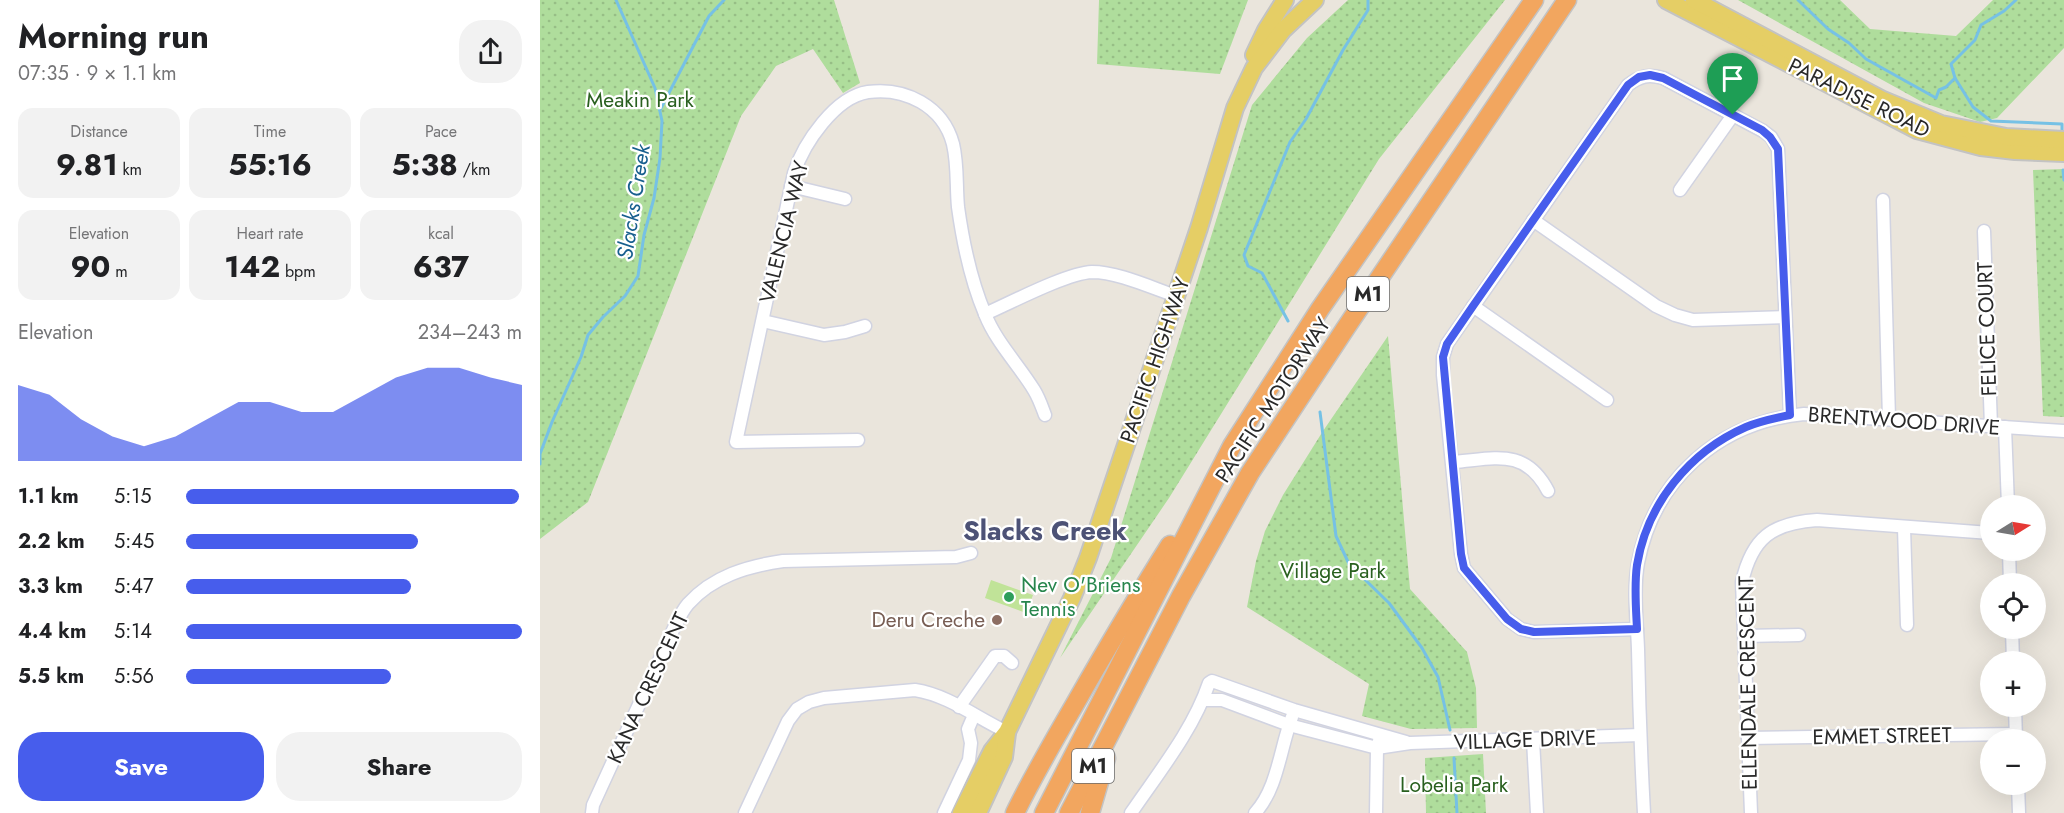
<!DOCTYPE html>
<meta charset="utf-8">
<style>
body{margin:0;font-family:Jost,sans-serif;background:#f2f2f2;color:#202124;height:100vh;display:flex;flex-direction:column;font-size:22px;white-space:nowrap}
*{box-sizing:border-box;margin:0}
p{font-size:20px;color:#757577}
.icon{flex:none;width:33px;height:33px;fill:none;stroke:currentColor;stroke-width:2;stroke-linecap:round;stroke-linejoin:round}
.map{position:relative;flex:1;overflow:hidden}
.details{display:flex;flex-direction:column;background:#fff;width:540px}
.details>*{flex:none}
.needle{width:39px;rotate:79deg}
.buttons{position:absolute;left:1440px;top:495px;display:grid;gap:12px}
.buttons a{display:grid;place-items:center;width:66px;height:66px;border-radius:50%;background:#fff;box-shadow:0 6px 24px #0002;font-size:30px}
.pin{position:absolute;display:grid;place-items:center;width:51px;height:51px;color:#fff;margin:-62px -26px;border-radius:50% 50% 50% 0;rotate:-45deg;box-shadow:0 0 6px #0007}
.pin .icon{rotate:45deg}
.round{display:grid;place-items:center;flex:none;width:63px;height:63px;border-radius:24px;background:#f2f2f2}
.summary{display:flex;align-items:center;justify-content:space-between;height:102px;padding:0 18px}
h1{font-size:33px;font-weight:700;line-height:45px}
.figures{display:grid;grid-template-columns:repeat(3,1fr);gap:9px;height:102px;padding:6px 18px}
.figures div{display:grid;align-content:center;border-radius:15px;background:#f2f2f2;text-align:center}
.figures b{font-size:30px;font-weight:700}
.figures small{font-size:16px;font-weight:400}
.figures p{font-size:16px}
.chart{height:168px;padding:12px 18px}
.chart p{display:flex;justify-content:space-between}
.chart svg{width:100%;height:108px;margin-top:6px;fill:#475dec;opacity:.7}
.action{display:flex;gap:12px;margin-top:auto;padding:12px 18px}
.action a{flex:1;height:69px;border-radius:24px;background:#475dec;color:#fff;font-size:24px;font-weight:700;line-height:69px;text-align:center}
.action a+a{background:#f2f2f2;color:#202124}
ul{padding:0 18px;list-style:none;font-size:20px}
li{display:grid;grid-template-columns:96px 72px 1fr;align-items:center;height:45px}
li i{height:15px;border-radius:8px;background:#475dec}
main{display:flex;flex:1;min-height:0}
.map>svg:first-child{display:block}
.park{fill:url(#park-dots)}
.pitch{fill:#c0e398}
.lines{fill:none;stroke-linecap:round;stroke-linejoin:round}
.stream{stroke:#76c1e5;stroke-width:3}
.minor-casing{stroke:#d1d3e1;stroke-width:15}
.major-casing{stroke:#c3c3c3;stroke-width:20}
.highway-casing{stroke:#c3c3c3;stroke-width:21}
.minor{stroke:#fff;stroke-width:12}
.major{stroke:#e5ce65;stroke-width:16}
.highway{stroke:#f2a65f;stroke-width:18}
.route-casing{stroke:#fff;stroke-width:12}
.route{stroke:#475dec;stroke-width:8}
.leisure-dot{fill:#2e9e5b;stroke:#fff;stroke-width:2}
.education-dot{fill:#8d6e63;stroke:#fff;stroke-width:2}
.labels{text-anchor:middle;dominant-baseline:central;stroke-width:4.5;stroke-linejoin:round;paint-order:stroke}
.shield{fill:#fff;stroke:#696969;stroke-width:1.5}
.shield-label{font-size:20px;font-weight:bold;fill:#292929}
.street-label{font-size:21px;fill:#292929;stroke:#fff}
.park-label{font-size:21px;fill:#29601f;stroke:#fff}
.leisure-label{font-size:21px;fill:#27864d;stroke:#fff;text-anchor:start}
.education-label{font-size:21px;fill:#785e54;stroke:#fff;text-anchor:end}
.water-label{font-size:22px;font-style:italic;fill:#175f8e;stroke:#fff}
.district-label{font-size:27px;font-weight:bold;fill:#4d5276;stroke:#fff}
</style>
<main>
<section class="details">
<div class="summary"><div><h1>Morning run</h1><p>07:35 · 9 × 1.1 km</p></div><a class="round"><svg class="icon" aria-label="share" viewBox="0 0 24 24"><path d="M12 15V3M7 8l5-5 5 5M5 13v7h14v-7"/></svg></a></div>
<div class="figures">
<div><p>Distance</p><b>9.81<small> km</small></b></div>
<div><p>Time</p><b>55:16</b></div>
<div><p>Pace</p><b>5:38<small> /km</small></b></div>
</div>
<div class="figures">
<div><p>Elevation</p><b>90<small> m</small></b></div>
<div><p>Heart rate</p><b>142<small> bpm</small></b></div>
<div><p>kcal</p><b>637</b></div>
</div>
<div class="chart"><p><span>Elevation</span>234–243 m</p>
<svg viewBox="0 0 160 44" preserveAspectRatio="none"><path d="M0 44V13L10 17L20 27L30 34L40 38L50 34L60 27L70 20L80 20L90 24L100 24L110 17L120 10L130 6L140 6L150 10L160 13V44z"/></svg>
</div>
<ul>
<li><b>1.1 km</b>5:15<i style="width:99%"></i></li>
<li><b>2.2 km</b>5:45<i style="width:69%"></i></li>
<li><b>3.3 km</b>5:47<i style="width:67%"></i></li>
<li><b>4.4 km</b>5:14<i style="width:100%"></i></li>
<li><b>5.5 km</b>5:56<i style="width:61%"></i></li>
</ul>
<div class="action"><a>Save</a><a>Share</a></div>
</section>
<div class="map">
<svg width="1524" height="813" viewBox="0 0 1524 813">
<defs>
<pattern id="park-dots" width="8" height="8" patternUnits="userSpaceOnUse" patternTransform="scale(1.5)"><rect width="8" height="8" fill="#afdd9c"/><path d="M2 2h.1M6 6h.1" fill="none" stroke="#97be86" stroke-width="1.8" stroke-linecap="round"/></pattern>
</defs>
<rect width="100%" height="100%" fill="#eae5dc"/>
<g class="park">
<path d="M 0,0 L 294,0 L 320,83 L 303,93 L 273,49 L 236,66 L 201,116 L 48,502 L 0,539 Z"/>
<path d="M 559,0 L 708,0 L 680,74 L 557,64 Z"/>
<path d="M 808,0 L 965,0 L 839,159 L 629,498 L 520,658 L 571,558 L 712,105 L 767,38 Z"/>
<path d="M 1198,0 L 1300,0 L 1330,29 L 1416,36 L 1453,0 L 1524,0 L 1524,48 L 1457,118 L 1440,122 L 1384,103 Z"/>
<path d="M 1524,169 L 1524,417 L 1503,416 L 1493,170 Z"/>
<path d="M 848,336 L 870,589 L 927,652 L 936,688 L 937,728 L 871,729 L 822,716 L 829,684 L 707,607 L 716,561 L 725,531 L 743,495 L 783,431 Z"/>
<path d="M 943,754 L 946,813 L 886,813 L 885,758 Z"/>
</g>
<path class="pitch" d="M 451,580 L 493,595 L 486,613 L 445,598 Z"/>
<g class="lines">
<g class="stream">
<path d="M 1258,0 L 1288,29 L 1309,43 L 1326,59 L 1396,98 L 1399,90 L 1406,87 L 1415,78 L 1411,64 L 1435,40 L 1441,25 L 1464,11 L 1476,0"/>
<path d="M 1415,78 L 1433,107 L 1451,121 L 1522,124 L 1522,130"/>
<path d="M 120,110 L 169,16 L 184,0"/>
<path d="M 1523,170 L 1524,180"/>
<path d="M 748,321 L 722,273 L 708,266 L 704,255 L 750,142 L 766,119 L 803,50 L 828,10 L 828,0"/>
<path d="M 780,412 L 796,536 L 809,564 L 849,603 L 882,648 L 898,677 L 910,730"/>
<path d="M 0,464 L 0,454 L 12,422 L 41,357 L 48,335 L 63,317 L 85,296 L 98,276 L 104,235 L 114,198 L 120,158 L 122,121 L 115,88 L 76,0"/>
<path d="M 914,758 L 917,813"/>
</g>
<defs>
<g id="minor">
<path d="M 251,186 L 305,199"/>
<path d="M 1140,190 L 1193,115"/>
<path d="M 1343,200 L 1349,419"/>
<path d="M 993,220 L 1116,306 L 1135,315 L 1153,320 L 1244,317"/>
<path d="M 1444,231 L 1451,426"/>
<path d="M 933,306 L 1067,400"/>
<path d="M 445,314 C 470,303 527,273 552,272 C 578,272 612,288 636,296"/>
<path d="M 223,321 L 284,335 L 305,332 L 325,326"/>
<path d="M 1465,427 L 1468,506"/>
<path d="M 318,440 L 196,442 L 254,173 C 264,143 295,97 328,92 C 365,87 403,106 413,144 C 418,165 416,186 418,207 C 423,243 431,281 445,314 C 456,342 478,364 494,390 C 499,398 502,407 505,415"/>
<path d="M 913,462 C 954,459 985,447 1008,491"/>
<path d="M 1364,528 L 1367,625"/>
<path d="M 1469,550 L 1470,584"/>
<path d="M 1472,628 L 1473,662"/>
<path d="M 1097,629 L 994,632 L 981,629 L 967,619 L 924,568 L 921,554 L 903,375 L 903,357 L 907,344 L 1088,85 C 1100,76 1108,74 1123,78 L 1223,131 L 1231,137 L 1238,149 L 1250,415"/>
<path d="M 1205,636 L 1259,635"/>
<path d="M 663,700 L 682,700 L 749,725 L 837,748 L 870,743 L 1100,735"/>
<path d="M 1475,706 L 1476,740"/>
<path d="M 419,707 L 455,656 L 464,656 L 472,663"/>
<path d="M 1208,738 L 1476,734"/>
<path d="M 993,740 L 997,813"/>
<path d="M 1478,784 L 1479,813"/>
<path d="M 52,813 L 53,805 L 134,628 C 138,620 142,611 148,604 C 173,576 208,566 243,561 L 416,557 L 431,553"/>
<path d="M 205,813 L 248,721 L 257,709 L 269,702 L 284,698 L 375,690 C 408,695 437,718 467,732"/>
<path d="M 404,813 L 429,760 L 431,743 L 428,729 L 434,715"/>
<path d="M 591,813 C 619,772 653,730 669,683 L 672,681 L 754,710 L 866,742"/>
<path d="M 715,813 C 738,788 740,748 752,717"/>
<path d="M 836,813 L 837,748 L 839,741"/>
<path d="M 1104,813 C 1101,758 1099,704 1098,649 C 1097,621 1093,591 1098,563 C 1114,479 1179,422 1264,414 L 1524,431"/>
<path d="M 1211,813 L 1202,582 C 1212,538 1232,523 1277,520 L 1450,533"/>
</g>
<g id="major">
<path d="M 1126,0 L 1377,130 L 1441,147 L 1475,151 L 1524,153"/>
<path d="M 1154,0 L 1343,100 L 1401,124 L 1466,137 L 1524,140"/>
<path d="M 714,55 L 726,30 L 745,0"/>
<path d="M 421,813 L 452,751 L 467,732 L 532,598 L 548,558 L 659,228 L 695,108 L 714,68 L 743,30 L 775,0"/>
<path d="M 438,813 L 464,757 L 467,733"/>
</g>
<g id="highway">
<path d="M 475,813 C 493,776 514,740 535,704 C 566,650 597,597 630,545"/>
<path d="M 504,813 L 692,446 L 780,309 L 994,0"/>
<path d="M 529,813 L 641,596 L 710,473 L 805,329 L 1027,0"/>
<path d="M 550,813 L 566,758"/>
</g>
</defs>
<use href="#minor" class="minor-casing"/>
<use href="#major" class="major-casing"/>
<use href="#highway" class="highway-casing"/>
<use href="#minor" class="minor"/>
<use href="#major" class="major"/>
<use href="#highway" class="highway"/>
</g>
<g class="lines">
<defs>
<path id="route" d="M 1110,75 L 1123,78 L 1222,130 L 1230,137 L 1238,149 L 1250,415 C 1235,418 1220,421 1206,427 C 1149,452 1107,504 1097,565 C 1094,586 1096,608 1097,629 L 994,632 L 981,629 L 967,619 L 924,568 L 921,554 L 903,357 L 907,344 L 933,306 L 1088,85 L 1099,77 Z"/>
</defs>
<use href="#route" class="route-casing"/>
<use href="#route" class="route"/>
</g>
<circle class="leisure-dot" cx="469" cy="597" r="6"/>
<circle class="education-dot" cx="457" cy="620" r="6"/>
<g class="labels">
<g class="shield">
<rect x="807" y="277" width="42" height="34" rx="4.5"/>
<rect x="532" y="749" width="42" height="34" rx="4.5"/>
</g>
<g class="shield-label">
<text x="828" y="294">M1</text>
<text x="553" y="766">M1</text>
</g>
<g class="street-label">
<text transform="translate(1319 98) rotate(26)">PARADISE ROAD</text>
<text transform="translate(244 232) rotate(-76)">VALENCIA WAY</text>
<text transform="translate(1447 329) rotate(-92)">FELICE COURT</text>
<text transform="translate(615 360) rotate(-71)">PACIFIC HIGHWAY</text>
<text transform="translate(733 400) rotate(-57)">PACIFIC MOTORWAY</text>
<text transform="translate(1364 421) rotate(4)">BRENTWOOD DRIVE</text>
<text transform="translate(1208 683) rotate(-91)">ELLENDALE CRESCENT</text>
<text transform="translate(108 688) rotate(-65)">KANA CRESCENT</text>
<text transform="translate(1342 736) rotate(-1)">EMMET STREET</text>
<text transform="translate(985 740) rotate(-2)">VILLAGE DRIVE</text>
</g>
<g class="park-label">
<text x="100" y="100">Meakin Park</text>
<text x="793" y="571">Village Park</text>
<text x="914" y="785">Lobelia Park</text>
</g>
<g class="leisure-label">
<text x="481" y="585">Nev O'Briens<tspan x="481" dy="24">Tennis</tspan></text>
</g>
<g class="education-label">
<text x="445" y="620">Deru Creche</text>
</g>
<g class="water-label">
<text transform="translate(93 202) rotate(-81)">Slacks Creek</text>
</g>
<g class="district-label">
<text x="505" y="530">Slacks Creek</text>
</g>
</g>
</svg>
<div class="buttons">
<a><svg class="needle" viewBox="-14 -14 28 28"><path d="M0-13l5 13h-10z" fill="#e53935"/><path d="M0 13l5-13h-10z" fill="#757577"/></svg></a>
<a><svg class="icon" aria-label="locate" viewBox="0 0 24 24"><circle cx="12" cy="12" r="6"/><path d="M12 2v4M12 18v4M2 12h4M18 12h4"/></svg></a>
<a>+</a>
<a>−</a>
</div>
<div class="pin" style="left:1193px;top:115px;background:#1e9e55"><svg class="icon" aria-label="arrive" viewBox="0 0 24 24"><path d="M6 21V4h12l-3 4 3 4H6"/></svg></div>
</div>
</main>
